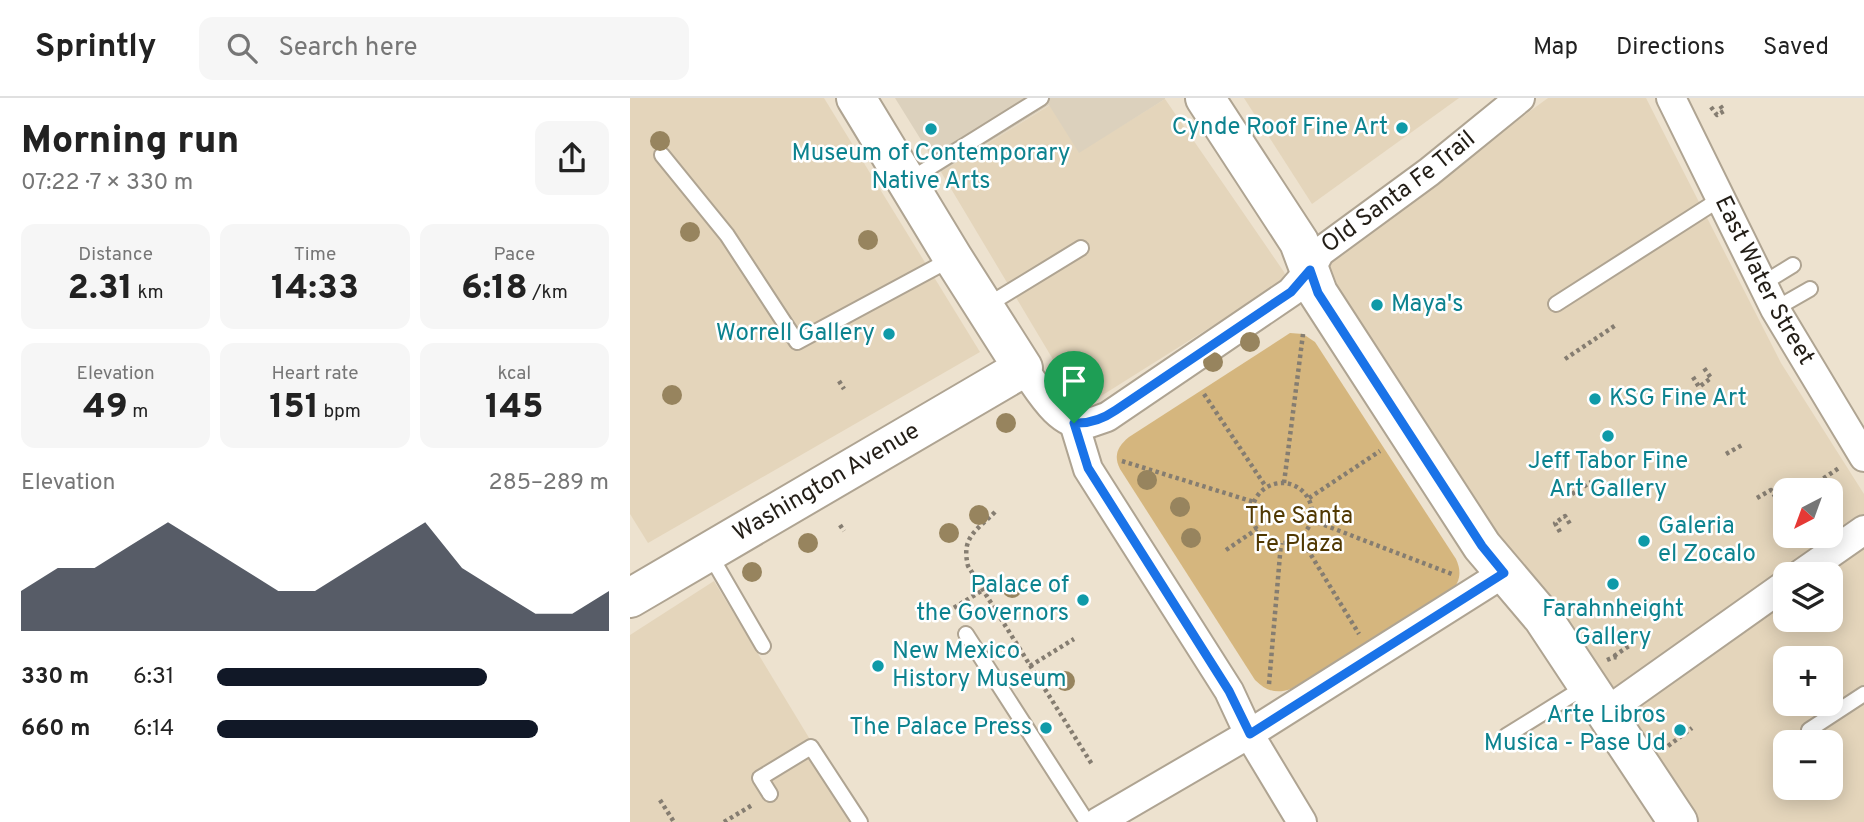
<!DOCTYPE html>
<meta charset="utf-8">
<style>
body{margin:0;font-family:Overpass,sans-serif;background:#f6f6f6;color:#222;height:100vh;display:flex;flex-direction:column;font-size:26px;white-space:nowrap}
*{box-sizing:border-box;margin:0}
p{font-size:23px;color:#767676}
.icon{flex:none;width:38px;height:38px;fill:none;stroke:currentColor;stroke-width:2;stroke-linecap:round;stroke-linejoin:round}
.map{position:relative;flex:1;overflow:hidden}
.drawer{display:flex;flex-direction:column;background:#fff;width:630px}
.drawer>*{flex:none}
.needle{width:46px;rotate:221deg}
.controls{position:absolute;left:1143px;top:380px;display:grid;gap:14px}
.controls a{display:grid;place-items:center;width:70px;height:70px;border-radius:14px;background:#fff;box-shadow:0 4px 18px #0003;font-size:35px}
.pin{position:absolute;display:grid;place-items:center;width:60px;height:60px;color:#fff;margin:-72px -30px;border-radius:50% 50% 50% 0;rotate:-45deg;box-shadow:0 0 7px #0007}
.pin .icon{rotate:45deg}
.round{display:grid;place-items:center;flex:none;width:74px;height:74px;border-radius:14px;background:#f6f6f6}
.head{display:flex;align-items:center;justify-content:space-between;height:119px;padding:0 21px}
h1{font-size:38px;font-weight:800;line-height:52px}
.metrics{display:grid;grid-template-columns:repeat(3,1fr);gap:10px;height:119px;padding:7px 21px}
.metrics div{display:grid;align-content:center;border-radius:14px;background:#f6f6f6;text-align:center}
.metrics b{font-size:35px;font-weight:800}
.metrics small{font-size:19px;font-weight:400}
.metrics p{font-size:19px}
.chart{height:196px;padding:14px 21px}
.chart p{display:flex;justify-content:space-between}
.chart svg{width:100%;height:126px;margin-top:7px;fill:#111827;opacity:.7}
ul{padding:0 21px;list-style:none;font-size:23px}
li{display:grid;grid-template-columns:112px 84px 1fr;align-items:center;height:52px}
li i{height:18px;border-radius:9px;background:#111827}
header{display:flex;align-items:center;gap:42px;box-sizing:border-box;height:98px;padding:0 35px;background:#fff;border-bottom:2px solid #e0e0e0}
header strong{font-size:33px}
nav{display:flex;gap:38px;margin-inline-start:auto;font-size:24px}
.search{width:490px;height:63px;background:#f6f6f6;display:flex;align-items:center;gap:18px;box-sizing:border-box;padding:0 24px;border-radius:14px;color:#767676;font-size:26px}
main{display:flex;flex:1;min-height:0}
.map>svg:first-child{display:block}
.built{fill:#e4d5bb;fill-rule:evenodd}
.education{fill:#dcd1bd}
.green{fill:#d5b67e}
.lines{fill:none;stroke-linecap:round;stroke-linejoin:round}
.lane-casing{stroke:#afa492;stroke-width:18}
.street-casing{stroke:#afa492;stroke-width:32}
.secondary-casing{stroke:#afa492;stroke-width:42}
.path{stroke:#857d71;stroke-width:4.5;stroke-dasharray:3.5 3.5;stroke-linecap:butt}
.lane{stroke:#fff;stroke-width:14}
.street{stroke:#fff;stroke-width:28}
.secondary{stroke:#fff;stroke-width:38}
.tree{fill:#97845e}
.route-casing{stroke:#fff;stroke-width:14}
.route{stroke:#1a73e8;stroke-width:9}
.culture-dot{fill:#0f9aa8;stroke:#fff;stroke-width:2.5}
.labels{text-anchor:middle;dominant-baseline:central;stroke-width:5;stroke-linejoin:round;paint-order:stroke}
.culture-label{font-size:24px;fill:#0d838f;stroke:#fff;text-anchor:end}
.street-label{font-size:24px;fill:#231e17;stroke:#fff}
.park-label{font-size:24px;fill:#503802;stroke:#fff}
</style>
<header>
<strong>Sprintly</strong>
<div class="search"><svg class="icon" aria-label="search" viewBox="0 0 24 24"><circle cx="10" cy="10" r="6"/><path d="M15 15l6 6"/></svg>Search here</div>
<nav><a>Map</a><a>Directions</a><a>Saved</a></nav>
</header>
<main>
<section class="drawer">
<div class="head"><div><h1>Morning run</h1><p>07:22 · 7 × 330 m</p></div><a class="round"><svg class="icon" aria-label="share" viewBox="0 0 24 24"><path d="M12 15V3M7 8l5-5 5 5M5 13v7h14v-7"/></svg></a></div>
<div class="metrics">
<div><p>Distance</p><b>2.31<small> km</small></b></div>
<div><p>Time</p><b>14:33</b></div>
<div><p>Pace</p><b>6:18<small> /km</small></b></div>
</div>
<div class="metrics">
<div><p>Elevation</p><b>49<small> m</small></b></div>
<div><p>Heart rate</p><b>151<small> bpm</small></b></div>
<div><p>kcal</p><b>145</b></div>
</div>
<div class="chart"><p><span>Elevation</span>285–289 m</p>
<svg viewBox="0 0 160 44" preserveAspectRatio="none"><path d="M0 44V30L10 22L20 22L30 14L40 6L50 14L60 22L70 30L80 30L90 22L100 14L110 6L120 22L130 30L140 38L150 38L160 30V44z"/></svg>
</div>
<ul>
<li><b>330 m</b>6:31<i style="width:69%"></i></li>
<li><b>660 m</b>6:14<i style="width:82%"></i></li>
</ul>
</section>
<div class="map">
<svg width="1234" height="724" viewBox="0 0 1234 724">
<rect width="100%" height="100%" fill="#ede2cf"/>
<g class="built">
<path d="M 0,0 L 194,0 L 350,254 L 18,445 L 0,416 Z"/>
<path d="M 614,0 L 829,0 L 682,106 Z"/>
<path d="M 918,0 L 1016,0 L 1151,265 L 1234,396 L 1234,724 L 1064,724 L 705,196 L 696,163 ZM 1155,392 L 1200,392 L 1200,438 L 1155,438 ZM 1155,476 L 1200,476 L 1200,522 L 1155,522 ZM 1155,560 L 1200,560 L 1200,606 L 1155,606 ZM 1155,644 L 1200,644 L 1200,690 L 1155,690 Z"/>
<path d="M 535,1 L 654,174 L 657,181 L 452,310 L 311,74 L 420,7 L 449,54 Z"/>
<path d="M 84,483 L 230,724 L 0,724 L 0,537 Z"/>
</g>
<path class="education" d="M 265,0 L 535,0 L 535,1 L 449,55 L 419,7 L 311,74 Z"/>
<path class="green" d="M 660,235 L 673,236 L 685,244 L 826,461 C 832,474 830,484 821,494 L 661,591 C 646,596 636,593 625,582 L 490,371 C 483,357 488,348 499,339 Z"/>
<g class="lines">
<defs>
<g id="lane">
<path d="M 32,57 L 97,137 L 167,244 L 321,161"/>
<path d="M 278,83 L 411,0"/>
<path d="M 1132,186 L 1163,167"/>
<path d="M 926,206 L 1090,101"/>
<path d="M 356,208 L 451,150"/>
<path d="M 1145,211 L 1180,191"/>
<path d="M 79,455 L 133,548"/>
<path d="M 336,536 L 457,724"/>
<path d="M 1179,632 L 1234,596"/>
<path d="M 876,638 L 945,595"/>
<path d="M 140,696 L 130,680 L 181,649 L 230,724"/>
</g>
<g id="street">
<path id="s1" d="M 1041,0 L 1145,211 L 1234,359"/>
<path id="s2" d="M 393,270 C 407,288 427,328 455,326 C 462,325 470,321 477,319 L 661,194 L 680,172 L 690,154 L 799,74 L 890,0"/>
<path d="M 444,325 L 458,371 L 599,593 L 619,636 L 672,724"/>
<path d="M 1171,476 L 1234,432"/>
<path d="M 976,614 L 1155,487"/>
<path d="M 468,724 L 619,636 L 874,475"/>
</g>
<g id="secondary">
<path d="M 575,0 L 669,144 L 688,195 L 852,448 L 913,520 L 1048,724"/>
<path id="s3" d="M 0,500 L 393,270 L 323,160 L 226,0"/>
</g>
</defs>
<use href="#lane" class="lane-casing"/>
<use href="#street" class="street-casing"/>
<use href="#secondary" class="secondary-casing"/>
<g class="path">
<path d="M 1081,9 L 1087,17 L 1094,13 L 1089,6"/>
<path d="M 935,261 L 986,227"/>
<path d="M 1063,279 L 1069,289 L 1081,280 L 1074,270"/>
<path d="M 209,283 L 214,291"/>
<path d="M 574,296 L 636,389"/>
<path d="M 1096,356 L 1112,347"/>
<path d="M 492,363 L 624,404"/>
<path d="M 654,385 L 673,236"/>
<circle cx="652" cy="415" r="30"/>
<path d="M 1176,392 L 1209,370"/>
<path d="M 942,396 L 961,384"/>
<path d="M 679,400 L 750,353"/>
<path d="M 1127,400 L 1141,392 L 1151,408 L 1155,406"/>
<path d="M 365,414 C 346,433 331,439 338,468 L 463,668"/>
<path d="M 681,422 L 822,476"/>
<path d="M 210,427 L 214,433"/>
<path d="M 930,434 L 925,425 L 935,418 L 940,426"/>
<path d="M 670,439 L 729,536"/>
<path d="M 596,452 L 627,431"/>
<path d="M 312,517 L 353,492"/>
<path d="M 984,558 L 999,548"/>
<path d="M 977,562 L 984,559 L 989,560"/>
<path d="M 400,568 L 444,541"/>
<path d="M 639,586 L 651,445"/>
<path d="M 1038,648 L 1062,630"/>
<path d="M 30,702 L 44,724"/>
<path d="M 94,724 L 124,706"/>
</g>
<use href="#lane" class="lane"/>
<use href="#street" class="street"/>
<use href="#secondary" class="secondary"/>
</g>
<g class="tree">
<circle cx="30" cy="43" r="10"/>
<circle cx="60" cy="134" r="10"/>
<circle cx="238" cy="142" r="10"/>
<circle cx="620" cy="244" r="10"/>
<circle cx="583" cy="264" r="10"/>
<circle cx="42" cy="297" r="10"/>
<circle cx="376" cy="325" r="10"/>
<circle cx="517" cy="382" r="10"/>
<circle cx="550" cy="409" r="10"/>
<circle cx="349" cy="417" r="10"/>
<circle cx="319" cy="435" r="10"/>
<circle cx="561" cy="440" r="10"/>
<circle cx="178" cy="445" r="10"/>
<circle cx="122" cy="474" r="10"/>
<circle cx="382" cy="490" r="10"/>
<circle cx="435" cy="583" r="10"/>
</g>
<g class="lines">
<defs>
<path id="route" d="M 680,172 L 688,195 L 852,448 L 874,475 L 620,636 L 599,593 L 458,370 L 444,325 C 460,326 473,321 486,312 L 646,204 L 661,194 Z"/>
</defs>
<use href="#route" class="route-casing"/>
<use href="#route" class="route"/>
</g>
<g class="culture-dot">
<circle cx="772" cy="30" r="7"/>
<circle cx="301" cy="31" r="7"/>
<circle cx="747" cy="207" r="7"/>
<circle cx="259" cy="236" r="7"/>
<circle cx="965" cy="301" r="7"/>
<circle cx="978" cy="338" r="7"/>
<circle cx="1014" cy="443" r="7"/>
<circle cx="983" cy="486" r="7"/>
<circle cx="453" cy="502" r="7"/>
<circle cx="248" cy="568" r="7"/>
<circle cx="416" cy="630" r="7"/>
<circle cx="1050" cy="632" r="7"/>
</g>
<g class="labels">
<g class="culture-label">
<text x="758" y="30">Cynde Roof Fine Art</text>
<text x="301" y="56" text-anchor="middle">Museum of Contemporary<tspan x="301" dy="28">Native Arts</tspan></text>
<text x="761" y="207" text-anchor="start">Maya's</text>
<text x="245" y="236">Worrell Gallery</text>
<text x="979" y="301" text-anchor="start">KSG Fine Art</text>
<text x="978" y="364" text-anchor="middle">Jeff Tabor Fine<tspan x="978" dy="28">Art Gallery</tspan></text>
<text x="1028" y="429" text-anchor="start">Galeria<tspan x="1028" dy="28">el Zocalo</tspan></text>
<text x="439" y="488">Palace of<tspan x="439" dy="28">the Governors</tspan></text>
<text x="983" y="512" text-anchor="middle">Farahnheight<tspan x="983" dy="28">Gallery</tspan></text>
<text x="262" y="554" text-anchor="start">New Mexico<tspan x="262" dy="28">History Museum</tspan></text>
<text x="1036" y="618">Arte Libros<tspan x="1036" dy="28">Musica - Pase Ud</tspan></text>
<text x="402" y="630">The Palace Press</text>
</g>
<g class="street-label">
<text stroke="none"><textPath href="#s2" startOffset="481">Old Santa Fe Trail</textPath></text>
<text stroke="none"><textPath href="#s1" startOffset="205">East Water Street</textPath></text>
<text stroke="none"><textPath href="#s3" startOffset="228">Washington Avenue</textPath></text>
</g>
<g class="park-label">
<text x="669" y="419">The Santa<tspan x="669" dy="28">Fe Plaza</tspan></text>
</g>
</g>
</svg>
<div class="controls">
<a><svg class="needle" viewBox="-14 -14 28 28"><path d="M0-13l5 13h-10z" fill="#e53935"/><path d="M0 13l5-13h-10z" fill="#767676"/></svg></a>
<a><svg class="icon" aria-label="layers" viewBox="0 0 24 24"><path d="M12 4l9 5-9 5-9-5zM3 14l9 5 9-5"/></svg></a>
<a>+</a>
<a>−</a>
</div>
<div class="pin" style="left:444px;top:325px;background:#1e9e55"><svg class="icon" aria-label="arrive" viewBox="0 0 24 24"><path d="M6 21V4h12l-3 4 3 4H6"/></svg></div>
</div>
</main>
